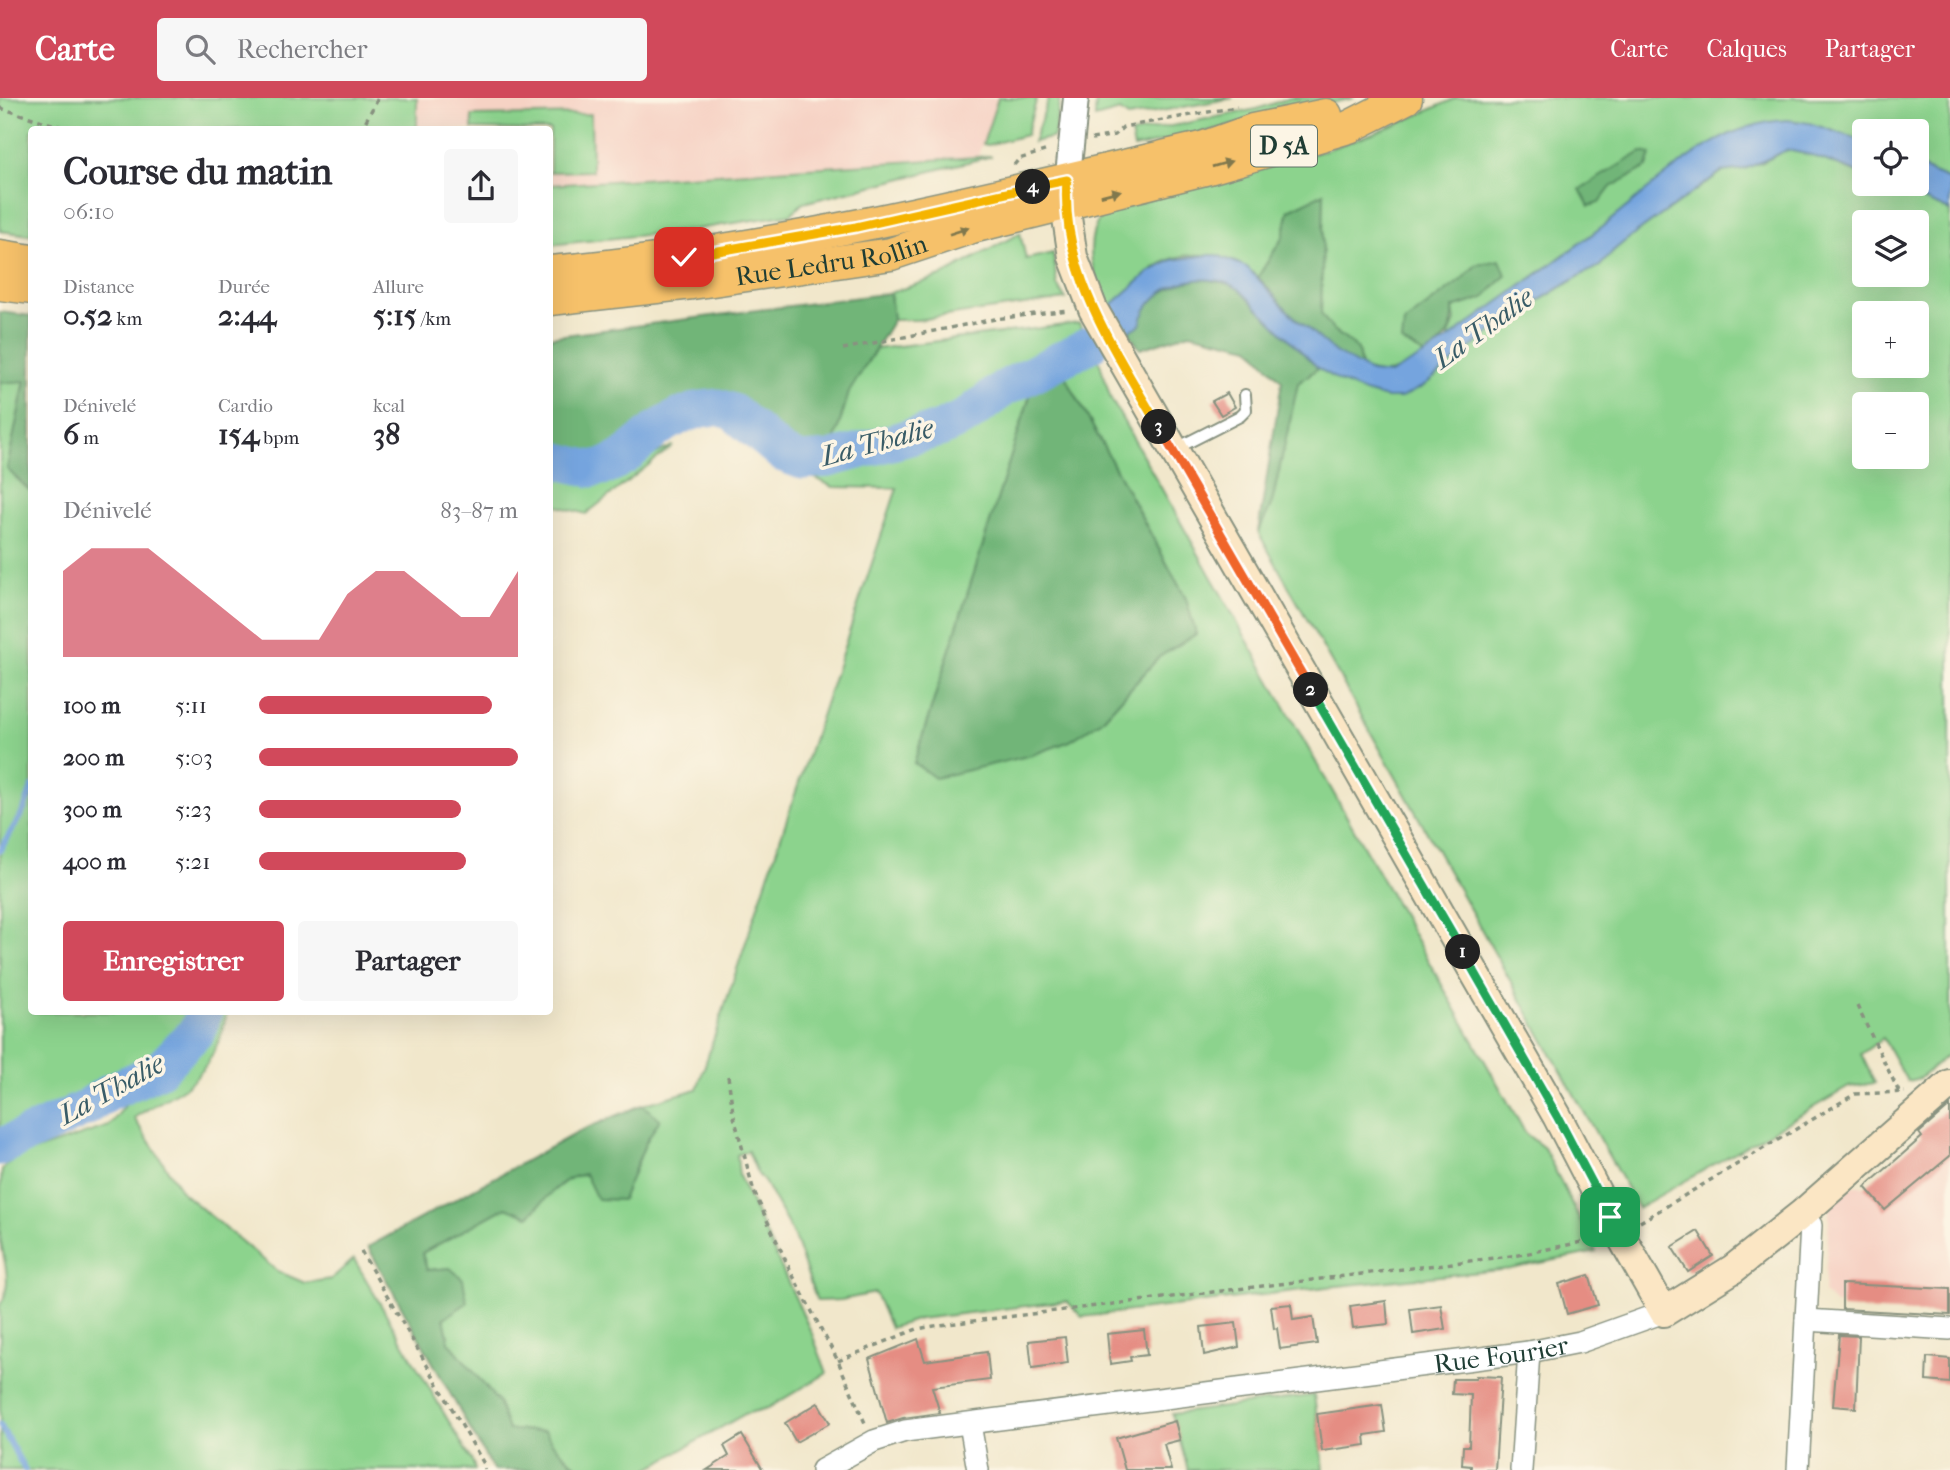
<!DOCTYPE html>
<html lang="fr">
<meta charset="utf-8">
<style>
body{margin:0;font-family:"IM FELL French Canon",serif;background:#f7f7f7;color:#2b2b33;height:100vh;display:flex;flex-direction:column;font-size:26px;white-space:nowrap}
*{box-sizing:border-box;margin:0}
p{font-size:23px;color:#7c7c81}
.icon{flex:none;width:38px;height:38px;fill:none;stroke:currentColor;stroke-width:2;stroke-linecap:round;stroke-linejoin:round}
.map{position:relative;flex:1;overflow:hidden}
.side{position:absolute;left:28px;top:28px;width:525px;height:889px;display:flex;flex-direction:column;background:#fff;border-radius:7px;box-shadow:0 7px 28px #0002}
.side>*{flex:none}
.tools{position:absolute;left:1852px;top:21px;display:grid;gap:14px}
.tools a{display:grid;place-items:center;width:77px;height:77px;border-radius:7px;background:#fff;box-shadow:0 7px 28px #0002;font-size:35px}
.pin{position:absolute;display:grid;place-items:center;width:60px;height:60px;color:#fff;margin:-30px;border-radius:14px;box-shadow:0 4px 10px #0006}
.km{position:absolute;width:35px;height:35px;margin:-18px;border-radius:50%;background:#222;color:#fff;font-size:19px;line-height:35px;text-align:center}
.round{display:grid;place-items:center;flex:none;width:74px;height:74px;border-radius:7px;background:#f7f7f7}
.headline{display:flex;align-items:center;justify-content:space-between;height:119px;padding:0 35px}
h1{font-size:38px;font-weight:700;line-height:52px}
.metrics{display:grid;grid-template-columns:repeat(3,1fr);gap:10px;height:119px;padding:7px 35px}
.metrics div{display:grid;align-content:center}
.metrics b{font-size:30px;font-weight:700}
.metrics small{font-size:19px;font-weight:400}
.metrics p{font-size:19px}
.chart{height:196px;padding:14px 35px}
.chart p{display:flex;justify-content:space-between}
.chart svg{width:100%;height:126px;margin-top:7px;fill:#d1495b;opacity:.7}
.action{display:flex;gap:14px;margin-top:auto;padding:14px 35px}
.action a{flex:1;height:80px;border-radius:7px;background:#d1495b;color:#fff;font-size:28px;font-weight:700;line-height:80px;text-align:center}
.action a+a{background:#f7f7f7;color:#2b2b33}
ul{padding:0 35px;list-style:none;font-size:23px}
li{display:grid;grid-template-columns:112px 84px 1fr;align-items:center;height:52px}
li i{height:18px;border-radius:9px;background:#d1495b}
header{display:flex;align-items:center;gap:42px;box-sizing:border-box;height:98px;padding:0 35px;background:#d1495b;color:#fff}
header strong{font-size:33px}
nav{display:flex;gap:38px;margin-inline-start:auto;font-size:24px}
.search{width:490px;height:63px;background:#f7f7f7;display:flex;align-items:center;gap:18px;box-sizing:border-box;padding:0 24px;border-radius:7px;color:#7c7c81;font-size:26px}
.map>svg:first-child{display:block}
.built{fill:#f6d2c4}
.green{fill:#8cd38d;stroke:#568860;stroke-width:2;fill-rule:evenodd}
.forest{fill:#71b578;stroke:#487956;stroke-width:2}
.water{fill:#75a4de;stroke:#4a7089;stroke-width:2}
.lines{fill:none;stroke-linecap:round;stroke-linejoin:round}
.stream{stroke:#75a4de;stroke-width:6}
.river{stroke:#75a4de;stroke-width:37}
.building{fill:#e58d83}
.service-casing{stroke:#889280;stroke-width:14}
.minor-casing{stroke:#889280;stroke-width:24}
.tertiary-casing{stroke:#889280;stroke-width:28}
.secondary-casing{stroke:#889280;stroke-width:32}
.primary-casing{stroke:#889280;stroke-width:35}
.path{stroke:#889280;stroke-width:3.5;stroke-dasharray:5 5;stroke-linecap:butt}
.service{stroke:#fff;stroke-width:10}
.minor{stroke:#fff;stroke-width:21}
.tertiary{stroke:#fff;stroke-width:24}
.secondary{stroke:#fbe6c4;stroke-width:28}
.primary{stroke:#f6c16b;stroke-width:32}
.oneway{fill:#80784d}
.split-1-casing{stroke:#fff;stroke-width:14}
.split-2-casing{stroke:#fff;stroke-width:14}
.split-3-casing{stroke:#fff;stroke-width:14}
.split-4-casing{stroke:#fff;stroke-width:14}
.split-5-casing{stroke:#fff;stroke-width:14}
.split-1{stroke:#22a559;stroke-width:9}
.split-2{stroke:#22a559;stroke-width:9}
.split-3{stroke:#f0652b;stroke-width:9}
.split-4{stroke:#f5b400;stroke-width:9}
.split-5{stroke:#f5b400;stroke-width:9}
.labels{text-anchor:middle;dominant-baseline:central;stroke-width:7;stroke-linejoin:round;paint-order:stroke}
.shield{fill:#fcf5e5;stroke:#617469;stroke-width:2}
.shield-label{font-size:24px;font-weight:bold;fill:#1f3d34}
.street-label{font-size:26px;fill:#1f3d34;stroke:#fcf5e5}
.water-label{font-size:28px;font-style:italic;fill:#395c67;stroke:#fcf5e5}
</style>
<header>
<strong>Carte</strong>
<div class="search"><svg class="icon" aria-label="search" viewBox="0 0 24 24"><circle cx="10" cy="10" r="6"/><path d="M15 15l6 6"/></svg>Rechercher</div>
<nav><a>Carte</a><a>Calques</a><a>Partager</a></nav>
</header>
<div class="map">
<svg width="1950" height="1372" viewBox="0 0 1950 1372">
<rect width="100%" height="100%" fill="#fcf5e5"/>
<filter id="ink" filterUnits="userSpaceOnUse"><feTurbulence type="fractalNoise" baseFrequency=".0143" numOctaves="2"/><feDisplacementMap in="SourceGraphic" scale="14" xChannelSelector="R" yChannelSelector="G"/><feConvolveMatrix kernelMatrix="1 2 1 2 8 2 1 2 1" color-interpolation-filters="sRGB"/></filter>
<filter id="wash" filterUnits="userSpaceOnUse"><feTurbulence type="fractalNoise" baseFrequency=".00686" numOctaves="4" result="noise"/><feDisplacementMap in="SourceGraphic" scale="28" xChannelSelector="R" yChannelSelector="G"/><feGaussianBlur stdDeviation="1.57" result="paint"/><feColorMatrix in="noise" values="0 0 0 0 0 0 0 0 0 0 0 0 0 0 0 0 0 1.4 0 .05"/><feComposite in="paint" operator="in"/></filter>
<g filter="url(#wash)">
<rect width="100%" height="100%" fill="#f1e7cb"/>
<g class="built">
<path d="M 417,0 L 998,0 L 978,58 L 550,87 L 550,32 L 417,31 Z"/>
<path d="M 1947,1009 L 1950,1012 L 1950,1217 L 1835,1206 L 1824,1195 L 1830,1105 L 1853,1088 L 1865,1088 L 1921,1039 L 1918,1034 Z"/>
</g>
<g class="green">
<path d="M 0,0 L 417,0 L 417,31 L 32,32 L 31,137 L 0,133 Z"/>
<path d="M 998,0 L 1037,0 L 1026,37 L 988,47 L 983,46 Z"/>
<path d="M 1049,0 L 1060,0 L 1054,39 L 1033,44 Z"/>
<path d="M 1096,0 L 1233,0 L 1128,19 L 1120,13 L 1095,20 Z"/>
<path d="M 1290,0 L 1354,0 L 1134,50 L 1131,36 L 1257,11 Z"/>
<path d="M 1456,0 L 1950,0 L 1950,82 L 1916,68 L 1916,33 L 1864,33 L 1864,43 L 1809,25 L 1732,35 L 1702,51 L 1599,131 L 1447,242 L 1455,223 L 1453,210 L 1484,200 L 1476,167 L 1403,244 L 1426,257 C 1401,271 1390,282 1361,270 L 1358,251 L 1333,232 L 1321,216 L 1324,96 L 1289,112 L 1283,139 L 1258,179 C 1230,153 1180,148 1149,174 C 1135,186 1122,199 1108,210 L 1105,206 C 1094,178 1082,146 1101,118 C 1178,89 1259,74 1337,48 C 1377,34 1418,18 1456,0 Z"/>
<path d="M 591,16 L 592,73 L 550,74 L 550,32 L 472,31 L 472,18 Z"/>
<path d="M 1787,52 L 1811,57 L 1864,77 L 1864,86 L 1886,86 L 1950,113 L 1950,955 L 1920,980 L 1907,983 L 1883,940 L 1861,956 L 1875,985 L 1849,989 L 1638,1110 L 1258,434 L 1272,405 L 1298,285 L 1318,270 L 1341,284 L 1386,300 L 1422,289 L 1498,228 L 1583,176 L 1600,168 L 1613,153 L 1625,143 L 1722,74 L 1761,65 ZM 1864,124 L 1916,124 L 1916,177 L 1864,177 ZM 1864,215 L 1916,215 L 1916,268 L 1864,268 ZM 1864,306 L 1916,306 L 1916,359 L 1864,359 Z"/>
<path d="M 992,58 L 803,105 L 791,116 L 691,132 L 550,147 L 550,87 Z"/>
<path d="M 1020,135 L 1026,161 L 1053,155 L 1057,187 L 1066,201 L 917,222 L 893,222 L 890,195 L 941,178 Z"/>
<path d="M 1079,225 L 1085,236 L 1010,274 L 961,311 L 926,323 L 834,344 L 849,294 L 876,251 Z"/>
<path d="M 1097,256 L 1111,301 L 1526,1036 L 1544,1050 L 1596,1154 L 1510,1171 L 1327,1189 L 1082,1219 L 1067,1203 L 919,1221 L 890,1230 L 875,1195 L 841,1202 L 817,1203 L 793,1136 L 765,1085 L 757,1075 L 748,1053 L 737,1057 L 739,1078 L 812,1236 L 827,1275 L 768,1310 L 745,1316 L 646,1372 L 575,1372 L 578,1369 L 551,1345 L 545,1333 L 508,1332 L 498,1304 L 449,1244 L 444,1220 L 450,1170 L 427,1172 L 422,1155 L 506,1109 L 529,1118 L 552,1094 L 572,1078 L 634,1075 L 645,1046 L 659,1021 L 642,1007 L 697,991 L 897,390 L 833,389 L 813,379 L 948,344 L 970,330 L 998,305 L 1034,285 L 914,665 L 1101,623 L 1159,559 L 1196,536 L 1186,501 L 1062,272 Z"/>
<path d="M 25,282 L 7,371 L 32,394 L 32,914 L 191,914 L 188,922 L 154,962 L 0,1038 L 0,285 Z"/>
<path d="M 673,348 L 586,416 L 550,406 L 550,372 L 566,379 L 595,382 Z"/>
<path d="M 214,914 L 227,914 C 222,940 209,972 185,989 C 169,1000 149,1009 134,1020 L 183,1095 L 277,1173 L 305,1185 L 331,1181 L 354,1161 L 473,1365 L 475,1372 L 0,1372 L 0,1207 C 14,1186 3,1161 0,1138 C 0,1118 0,1091 2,1072 L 15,1059 L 109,1028 L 127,1005 L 180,974 L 208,940 Z"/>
<path d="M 1314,1297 L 1324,1372 L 1188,1372 L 1172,1316 Z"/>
</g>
<g class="forest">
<path d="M 1641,54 L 1651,56 L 1647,69 L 1611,89 L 1599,105 L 1589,108 L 1580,91 Z"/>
<path d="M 1324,95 L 1321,216 L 1333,232 L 1358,251 L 1361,270 L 1335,254 L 1291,216 L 1258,179 L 1283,139 L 1289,112 Z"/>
<path d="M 1500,162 L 1506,177 L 1484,200 L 1453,210 C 1455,234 1444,243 1426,257 L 1402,244 L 1404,225 L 1461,182 L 1476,167 Z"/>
<path d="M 1203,181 L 1231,186 L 1239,191 L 1318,270 L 1298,285 L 1272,405 L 1258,434 L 1282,283 L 1250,249 L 1190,235 L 1140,251 L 1128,233 L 1139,227 C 1146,198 1175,184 1203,181 Z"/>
<path d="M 890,195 L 893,222 L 849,294 L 834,344 L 796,350 C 777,334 757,316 735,305 C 710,292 676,309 655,324 C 638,336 623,357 602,360 C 583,364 567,356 550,351 L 550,239 Z"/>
<path d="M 0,214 L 31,218 L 31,394 L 7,371 L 25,283 L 0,285 Z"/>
<path d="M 1062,272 L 1186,501 L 1196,536 L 1159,559 L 1101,623 L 1070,643 L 1032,657 L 935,680 L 914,665 L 1034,285 Z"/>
<path d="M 642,1007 L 660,1021 L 645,1046 L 622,1102 L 597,1101 L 585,1076 C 561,1079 545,1101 529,1118 L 506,1109 L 422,1155 L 427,1172 L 450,1170 L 463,1181 L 467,1205 L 444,1220 L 449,1244 L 498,1304 L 508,1332 L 545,1333 L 552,1345 L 578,1370 L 575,1372 L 493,1372 L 368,1149 L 580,1033 Z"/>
</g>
<g class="water">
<path d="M 1787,22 L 1809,25 L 1864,43 L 1864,77 L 1811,57 L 1787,52 L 1745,71 L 1721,74 L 1625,143 L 1613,153 L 1600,168 L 1583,176 L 1505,223 L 1422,289 L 1401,300 L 1386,300 L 1364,294 L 1341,284 L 1318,270 L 1239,191 C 1204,170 1149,185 1140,227 L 1124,236 L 1108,210 L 1149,174 L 1172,162 L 1207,157 L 1217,157 L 1247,169 L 1291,216 L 1335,254 L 1371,274 L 1390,276 L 1426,256 L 1447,242 C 1497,204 1549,169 1599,131 C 1655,89 1712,25 1787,22 Z"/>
<path d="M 1916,68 L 1950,82 L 1950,113 L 1886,86 L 1916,86 Z"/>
</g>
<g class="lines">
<g class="stream">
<path d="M 0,752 L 24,712 L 32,689"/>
<path d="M 0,1327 L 25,1372"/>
</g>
<g class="river">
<path d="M 550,361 L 591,371 L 607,368 L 625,358 L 657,331 L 678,319 L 701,311 L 718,309 L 733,314 L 783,356 L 802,363 L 829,361 L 940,331 L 966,319 L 1003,291 L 1091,246"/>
<path d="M 0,1049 L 84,1011 L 110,994 L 159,972 L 198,932 L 204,914"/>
</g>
</g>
<g id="blocks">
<g class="building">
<path d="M 1227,295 L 1235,309 L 1221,317 L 1212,303 Z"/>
<path d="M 1950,1008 L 1950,1058 L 1885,1112 L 1865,1089 L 1922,1039 L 1919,1035 Z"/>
<path d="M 1698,1133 L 1713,1158 L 1688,1174 L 1672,1149 Z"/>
<path d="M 1589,1177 L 1598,1207 L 1567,1216 L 1559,1186 Z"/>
<path d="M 1842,1186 L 1950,1191 L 1950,1217 L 1842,1211 Z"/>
<path d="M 1386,1203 L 1388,1226 L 1353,1230 L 1350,1208 Z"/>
<path d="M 1291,1206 L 1293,1222 L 1313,1219 L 1317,1246 L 1280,1251 L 1277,1230 L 1274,1231 L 1271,1208 Z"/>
<path d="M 1441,1207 L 1445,1231 L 1413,1236 L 1410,1211 Z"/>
<path d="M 1236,1225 L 1239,1249 L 1204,1257 L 1201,1229 Z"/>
<path d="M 1144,1232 L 1147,1257 L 1130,1259 L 1131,1263 L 1110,1266 L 1107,1236 Z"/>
<path d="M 1839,1237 L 1859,1238 L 1856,1310 L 1833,1308 Z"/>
<path d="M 1065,1239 L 1068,1265 L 1032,1270 L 1029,1243 Z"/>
<path d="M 918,1241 L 925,1263 L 987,1254 L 990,1282 L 932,1289 L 940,1315 L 903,1320 L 887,1325 L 869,1261 Z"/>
<path d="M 1927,1259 L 1950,1261 L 1950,1285 L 1926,1283 Z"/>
<path d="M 1476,1278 L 1501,1279 L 1495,1372 L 1471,1372 L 1471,1368 L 1462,1367 L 1463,1348 L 1469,1348 L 1471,1297 L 1452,1296 L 1453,1281 L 1476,1281 Z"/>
<path d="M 818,1305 L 830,1325 L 796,1344 L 785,1325 Z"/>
<path d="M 1382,1307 L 1386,1334 L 1365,1337 L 1366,1347 L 1322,1353 L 1317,1316 Z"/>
<path d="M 1175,1323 L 1180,1342 L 1164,1346 L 1171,1372 L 1125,1372 L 1116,1340 Z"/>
<path d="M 742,1337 L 763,1372 L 707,1372 L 729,1358 L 724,1348 Z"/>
</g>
</g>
</g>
<g filter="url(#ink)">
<use href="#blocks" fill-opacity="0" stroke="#889280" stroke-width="2"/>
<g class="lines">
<defs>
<path id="service" d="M 1175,351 L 1240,318 L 1246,312 L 1245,297"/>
<g id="minor">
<path d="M 1806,1222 L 1950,1231"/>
<path d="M 970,1326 L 978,1372"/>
<path id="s1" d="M 822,1372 L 874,1343 L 905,1333 L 1529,1254 L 1580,1244 L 1664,1214"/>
<path d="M 1521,1372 L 1529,1254"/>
<path d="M 1798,1372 L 1811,1127 L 1802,1116"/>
</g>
<path id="tertiary" d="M 1066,96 L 1076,0"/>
<path id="secondary" d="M 1065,107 L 1073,159 L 1093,211 L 1557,1018 L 1599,1099 L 1664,1214 L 1733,1171 L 1802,1116 L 1950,986"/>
<g id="primary">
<path d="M 0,158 L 32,163"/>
<path d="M 550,174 C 772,154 988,100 1205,49 L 1253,32 L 1326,17"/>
<path d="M 0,186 L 32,190"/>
<path id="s2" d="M 550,201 L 692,185 L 891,156 L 972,129 L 1209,70 L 1349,29 L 1406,0"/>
</g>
</defs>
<use href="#service" class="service-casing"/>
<use href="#minor" class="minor-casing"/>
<use href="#tertiary" class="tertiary-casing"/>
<use href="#secondary" class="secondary-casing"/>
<use href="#primary" class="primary-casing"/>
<g class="path">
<path d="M 0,10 L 72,32"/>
<path d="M 361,32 L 378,0"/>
<path d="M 1092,41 L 1115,37 L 1123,29 L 1237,9"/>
<path d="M 1014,67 L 1019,61 L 1048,52"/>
<path d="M 843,251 L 995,221 L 1068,212"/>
<path d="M 1857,908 L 1899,994"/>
<path d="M 728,978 L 733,1015 L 754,1094 L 791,1174 L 838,1263 L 865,1325"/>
<path d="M 1640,1124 L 1855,996 L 1905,994"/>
<path d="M 361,1153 L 484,1366 L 485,1372"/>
<path d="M 838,1263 L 917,1231 L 940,1227 L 1519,1157 L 1597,1141"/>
</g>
<use href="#service" class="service"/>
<use href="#minor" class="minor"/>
<use href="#tertiary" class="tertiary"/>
<use href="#secondary" class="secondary"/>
<use href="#primary" class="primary"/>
</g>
<defs><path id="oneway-solid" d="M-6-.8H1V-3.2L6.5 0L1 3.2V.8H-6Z" transform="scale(1.75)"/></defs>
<g class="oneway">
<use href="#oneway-solid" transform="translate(1222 66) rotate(-16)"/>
<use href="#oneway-solid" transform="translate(1111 95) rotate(-14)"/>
<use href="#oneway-solid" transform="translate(959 133) rotate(-18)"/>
</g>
</g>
<g class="lines" filter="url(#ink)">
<defs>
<path id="split-1" d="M 1463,854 L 1557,1018 L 1610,1119"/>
<path id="split-2" d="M 1311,592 L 1463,854"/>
<path id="split-3" d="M 1159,329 L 1311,592"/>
<path id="split-4" d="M 1033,89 L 1067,82 C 1060,174 1115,252 1159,329"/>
<path id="split-5" d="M 684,159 L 856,129 L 1033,89"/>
</defs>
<use href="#split-1" class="split-1-casing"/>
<use href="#split-2" class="split-2-casing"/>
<use href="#split-3" class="split-3-casing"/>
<use href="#split-4" class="split-4-casing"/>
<use href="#split-5" class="split-5-casing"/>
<use href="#split-1" class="split-1"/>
<use href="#split-2" class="split-2"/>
<use href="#split-3" class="split-3"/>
<use href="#split-4" class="split-4"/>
<use href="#split-5" class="split-5"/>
</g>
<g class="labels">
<rect class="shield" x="1251" y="27.5" width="66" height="41" rx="5"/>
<g class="shield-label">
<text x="1284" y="48">D 5A</text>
</g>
<g class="street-label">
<text stroke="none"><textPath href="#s2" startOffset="284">Rue Ledru Rollin</textPath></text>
<text stroke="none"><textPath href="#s1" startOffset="693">Rue Fourier</textPath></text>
</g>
<g class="water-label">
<text transform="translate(1483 230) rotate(-36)">La Thalie</text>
<text transform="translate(877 344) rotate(-15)">La Thalie</text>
<text transform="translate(111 991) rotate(-29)">La Thalie</text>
</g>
</g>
</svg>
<div class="tools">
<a><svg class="icon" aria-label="locate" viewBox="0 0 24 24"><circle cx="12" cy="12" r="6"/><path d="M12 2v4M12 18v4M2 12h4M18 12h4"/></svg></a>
<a><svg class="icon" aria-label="layers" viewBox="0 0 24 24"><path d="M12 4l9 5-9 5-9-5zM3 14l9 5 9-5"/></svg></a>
<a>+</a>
<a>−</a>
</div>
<div class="pin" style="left:1610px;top:1119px;background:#1e9e55"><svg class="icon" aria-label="arrive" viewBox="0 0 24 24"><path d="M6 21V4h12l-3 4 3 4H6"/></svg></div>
<div class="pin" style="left:684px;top:159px;background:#d93025"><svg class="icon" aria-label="check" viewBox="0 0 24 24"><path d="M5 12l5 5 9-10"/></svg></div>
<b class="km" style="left:1463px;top:854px">1</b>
<b class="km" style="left:1311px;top:592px">2</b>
<b class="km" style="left:1159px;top:329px">3</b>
<b class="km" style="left:1033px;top:89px">4</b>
<section class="side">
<div class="headline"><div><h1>Course du matin</h1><p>06:10</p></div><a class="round"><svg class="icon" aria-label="share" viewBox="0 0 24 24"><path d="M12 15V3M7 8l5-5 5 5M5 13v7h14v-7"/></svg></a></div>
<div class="metrics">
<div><p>Distance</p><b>0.52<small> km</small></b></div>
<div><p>Durée</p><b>2:44</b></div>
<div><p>Allure</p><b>5:15<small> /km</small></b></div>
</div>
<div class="metrics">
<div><p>Dénivelé</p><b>6<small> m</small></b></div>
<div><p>Cardio</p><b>154<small> bpm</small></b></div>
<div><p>kcal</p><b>38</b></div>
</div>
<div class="chart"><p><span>Dénivelé</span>83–87 m</p>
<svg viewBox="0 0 160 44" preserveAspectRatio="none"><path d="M0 44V14L10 6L20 6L30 6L40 14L50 22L60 30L70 38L80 38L90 38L100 22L110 14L120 14L130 22L140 30L150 30L160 14V44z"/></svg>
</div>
<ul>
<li><b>100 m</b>5:11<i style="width:90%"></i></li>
<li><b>200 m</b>5:03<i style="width:100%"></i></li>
<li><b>300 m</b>5:23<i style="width:78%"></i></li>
<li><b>400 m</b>5:21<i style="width:80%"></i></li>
</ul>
<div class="action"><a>Enregistrer</a><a>Partager</a></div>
</section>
</div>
